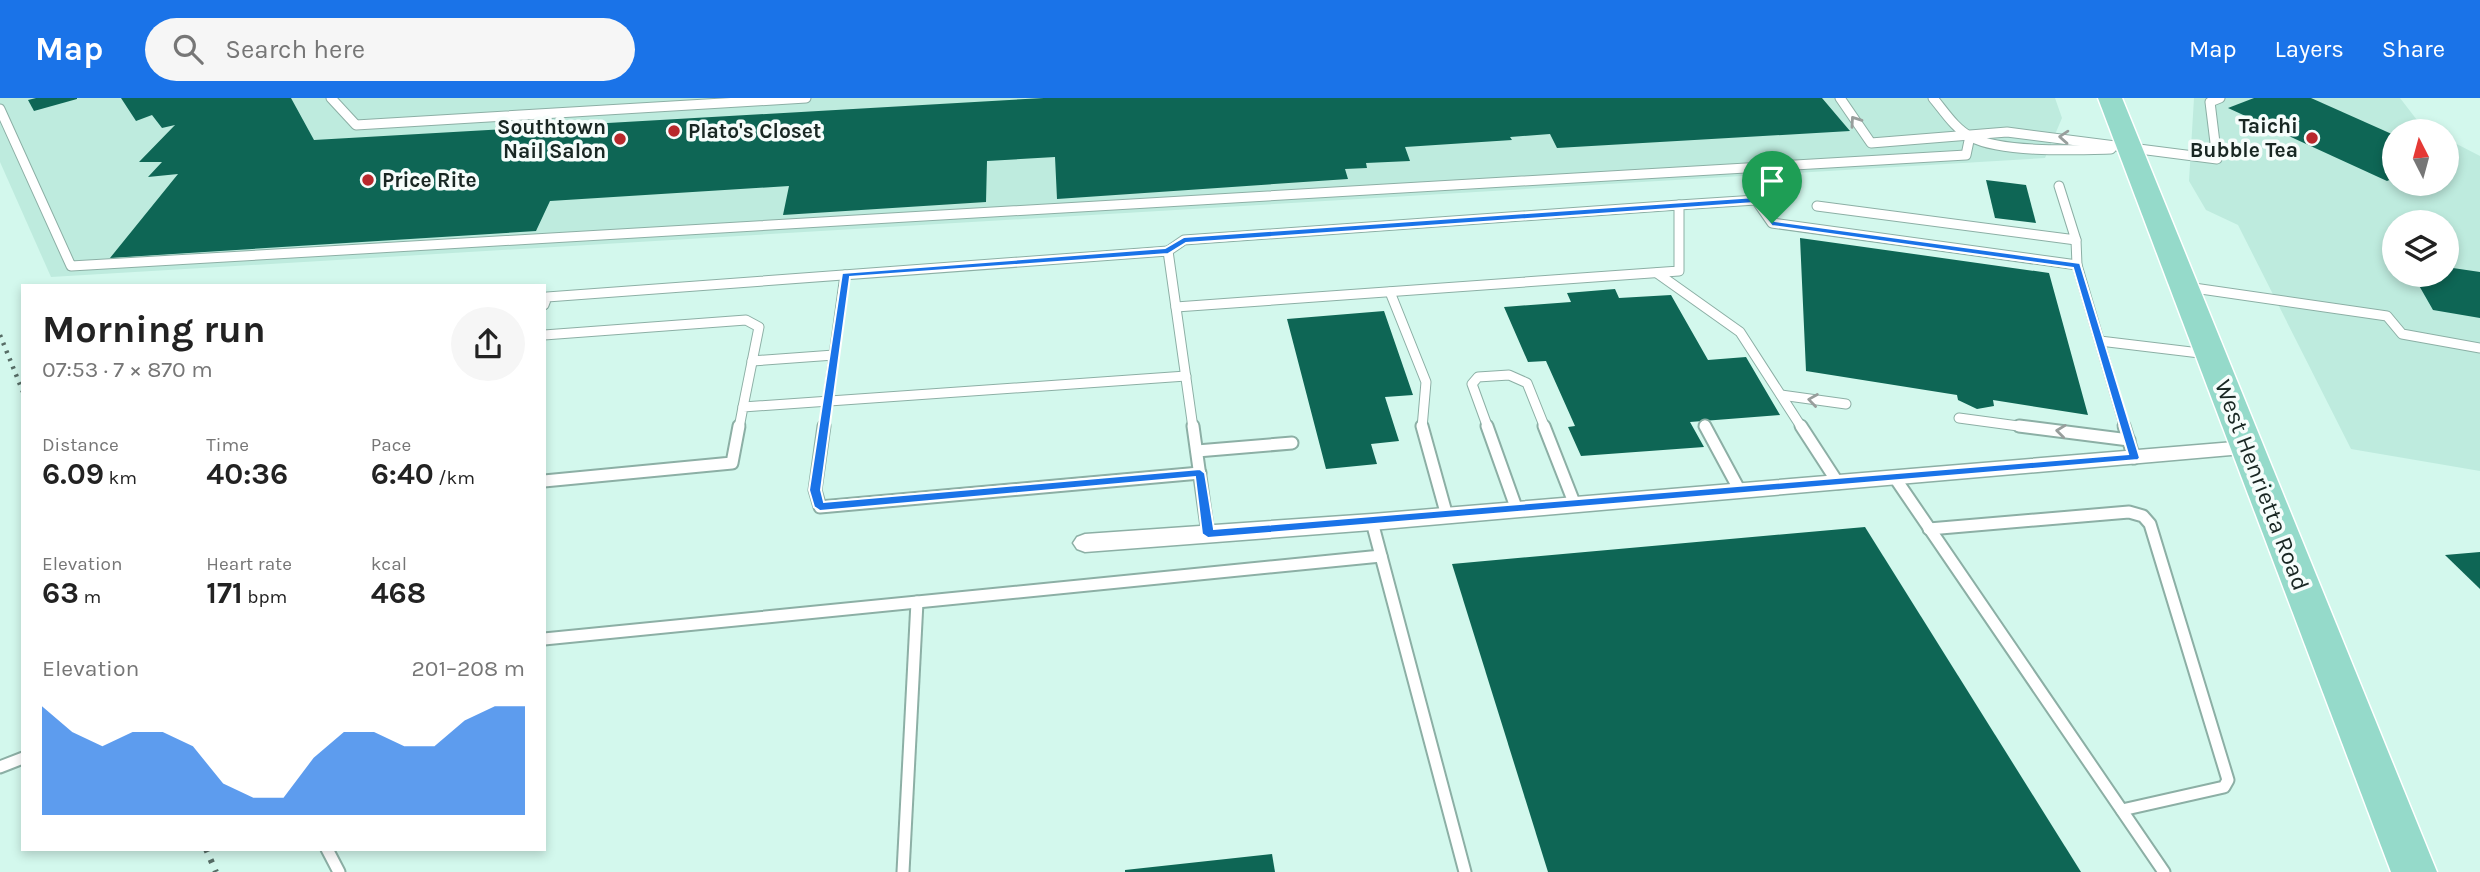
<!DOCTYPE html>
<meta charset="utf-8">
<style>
body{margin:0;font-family:Karla,sans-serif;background:#f6f6f6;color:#222;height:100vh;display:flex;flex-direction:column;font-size:26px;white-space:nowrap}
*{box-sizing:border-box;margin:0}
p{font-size:23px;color:#767676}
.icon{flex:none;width:38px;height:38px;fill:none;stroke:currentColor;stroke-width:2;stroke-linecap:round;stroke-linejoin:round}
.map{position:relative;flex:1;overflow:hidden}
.drawer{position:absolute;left:21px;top:186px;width:525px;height:567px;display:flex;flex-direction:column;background:#fff;border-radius:0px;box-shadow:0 4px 10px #0003}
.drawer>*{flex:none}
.needle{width:46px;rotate:354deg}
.tools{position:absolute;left:2382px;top:21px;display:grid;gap:14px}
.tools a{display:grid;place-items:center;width:77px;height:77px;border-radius:50%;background:#fff;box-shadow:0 4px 10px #0003;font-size:35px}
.pin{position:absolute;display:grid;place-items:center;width:60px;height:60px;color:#fff;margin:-72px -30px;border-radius:50% 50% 50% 0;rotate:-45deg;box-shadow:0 0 7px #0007}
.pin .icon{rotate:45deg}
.round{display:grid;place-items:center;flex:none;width:74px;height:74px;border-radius:37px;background:#f6f6f6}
.headline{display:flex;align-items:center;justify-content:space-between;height:119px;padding:0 21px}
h1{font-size:38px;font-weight:700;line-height:52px}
.stats{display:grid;grid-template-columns:repeat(3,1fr);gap:10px;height:119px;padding:7px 21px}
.stats div{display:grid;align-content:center}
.stats b{font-size:30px;font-weight:700}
.stats small{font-size:19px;font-weight:400}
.stats p{font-size:19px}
.chart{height:196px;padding:14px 21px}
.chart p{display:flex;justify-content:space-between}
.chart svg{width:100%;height:126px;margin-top:7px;fill:#1a73e8;opacity:.7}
header{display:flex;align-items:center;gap:42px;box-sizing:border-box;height:98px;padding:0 35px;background:#1a73e8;color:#fff}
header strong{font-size:33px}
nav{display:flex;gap:38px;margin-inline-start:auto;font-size:24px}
.search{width:490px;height:63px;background:#f6f6f6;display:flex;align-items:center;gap:18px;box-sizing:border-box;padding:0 24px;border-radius:38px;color:#767676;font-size:26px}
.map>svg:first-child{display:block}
.built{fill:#beebde;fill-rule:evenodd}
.building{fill:#0e6655}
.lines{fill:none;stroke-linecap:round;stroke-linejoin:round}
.lane-far1-casing{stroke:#8cafa5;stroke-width:11}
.lane-casing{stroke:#8cafa5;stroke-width:15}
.street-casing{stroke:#8cafa5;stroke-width:3}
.primary-casing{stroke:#fff;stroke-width:3}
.lane-far1{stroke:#fff;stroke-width:9}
.lane{stroke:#fff;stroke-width:11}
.street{fill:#fff;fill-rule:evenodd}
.primary{fill:#95daca;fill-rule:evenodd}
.rail-far1{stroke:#576d66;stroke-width:4.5;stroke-dasharray:2.5 6;stroke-linecap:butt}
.rail{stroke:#576d66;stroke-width:6;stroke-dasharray:3.5 8;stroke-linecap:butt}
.oneway{stroke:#989e9c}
.route{fill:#1a73e8;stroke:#fff;stroke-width:2;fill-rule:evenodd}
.poi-dot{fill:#b8282c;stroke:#f6fdfb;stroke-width:2.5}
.labels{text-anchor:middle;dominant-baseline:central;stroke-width:7;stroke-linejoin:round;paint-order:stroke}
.far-poi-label{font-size:21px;font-weight:bold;fill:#192723;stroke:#f6fdfb;text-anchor:end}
.street-label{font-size:24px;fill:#192723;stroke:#f6fdfb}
</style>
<header>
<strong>Map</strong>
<div class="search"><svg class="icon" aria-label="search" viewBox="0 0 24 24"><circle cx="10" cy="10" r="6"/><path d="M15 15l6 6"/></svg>Search here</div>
<nav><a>Map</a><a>Layers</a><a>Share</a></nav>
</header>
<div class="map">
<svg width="2480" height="774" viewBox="0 0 2480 774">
<rect width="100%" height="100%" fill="#d3f8ed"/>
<g class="built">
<path d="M 0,0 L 2055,0 L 2062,20 L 2045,60 L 51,179 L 0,64 Z"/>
<path d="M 2194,0 L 2400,0 L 2417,22 L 2434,33 L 2394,33 L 2394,86 L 2446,86 L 2447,41 L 2480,58 L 2480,373 L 2351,351 L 2238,127 L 2206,112 L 2189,83 ZM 2394,124 L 2446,124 L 2446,177 L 2394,177 Z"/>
</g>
<g class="building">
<path d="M 36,0 L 77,0 L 77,1 L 34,13 L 28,2 Z"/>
<path d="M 121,0 L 291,0 L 314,42 L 1044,0 L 1822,0 L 1850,33 L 1557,50 L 1550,36 L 1510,39 L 1512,42 L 1405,49 L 1410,63 L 1366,65 L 1367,70 L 1345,71 L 1348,81 L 1057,101 L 1055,59 L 987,63 L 986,104 L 783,117 L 789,88 L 550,103 L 536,133 L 110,160 L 178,76 L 148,79 L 162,64 L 139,64 L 175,27 L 162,30 L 152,17 L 136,23 Z"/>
<path d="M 2254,0 L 2311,0 L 2394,37 L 2394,80 L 2387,83 L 2228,10 Z"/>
<path d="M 1986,82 L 2026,87 L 2036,125 L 1995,120 Z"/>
<path d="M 1800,140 L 2049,175 L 2088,317 L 1993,302 L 1994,308 L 1977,311 L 1958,302 L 1957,297 L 1806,273 Z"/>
<path d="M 2446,169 L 2480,174 L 2480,220 L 2433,212 L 2413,177 L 2446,177 Z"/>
<path d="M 1615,191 L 1619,200 L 1671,197 L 1708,262 L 1746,259 L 1780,317 L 1690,324 L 1704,349 L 1581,358 L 1568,329 L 1575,328 L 1546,263 L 1528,264 L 1504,209 L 1571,204 L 1567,195 Z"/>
<path d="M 1384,213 L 1413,297 L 1385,299 L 1399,343 L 1371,346 L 1377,366 L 1326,371 L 1287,221 Z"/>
<path d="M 1865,429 L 2081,774 L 1548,774 L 1452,466 Z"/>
<path d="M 2480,454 L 2480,491 L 2445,457 Z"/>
<path d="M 1272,756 L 1275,774 L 1125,774 L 1125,772 Z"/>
</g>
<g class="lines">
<defs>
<g id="lane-far1">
<path d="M 331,0 L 356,27 L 806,0"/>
<path d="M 1840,0 L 1871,45 L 2007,34 L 2217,61 L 2210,4 L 2220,0"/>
<path d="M 1933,0 C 1944,13 1955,31 1971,39 C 2002,55 2075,52 2111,51"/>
<path d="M 0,11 L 71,168 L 1966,57 L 1970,38"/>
<path d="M 1817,108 L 2076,142 L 2059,88"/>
<path d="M 2076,142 L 2077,167"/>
<path d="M 1168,153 L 1184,142 L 1679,107"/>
<path d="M 1657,175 L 1740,234 L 1802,330"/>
<path d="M 2187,189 L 2387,218 L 2402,236 L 2480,250"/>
<path d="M 1390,194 L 1426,284 L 1422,330"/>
<path d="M 544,207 L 547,199 L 1168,153 L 1193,330"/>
<path d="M 1176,209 L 1679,173 L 1679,107 L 1756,102 L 1772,125 L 2077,167 L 2125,330"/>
<path d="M 544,237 L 746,222 L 759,229 L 743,309"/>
<path d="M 2100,243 L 2208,256"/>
<path d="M 752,263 L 834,257"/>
<path d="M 1781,297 L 1846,306"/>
<path d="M 1959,320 L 2033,330"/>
<path d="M 1705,327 L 1706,330"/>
<path d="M 739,330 L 743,309 L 1186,278"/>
<path d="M 824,330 L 845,177"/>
<path d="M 1488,330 L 1472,286 L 1478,279 L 1509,277 L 1527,285 L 1545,330"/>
</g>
<g id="lane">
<path d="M 824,328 L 815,392 L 820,409 L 1200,375"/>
<path d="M 1193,328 L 1208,436"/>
<path d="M 1422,328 L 1447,418"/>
<path d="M 1487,328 L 1517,412"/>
<path d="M 1544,328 L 1575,407"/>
<path d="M 1705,328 L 1740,393"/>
<path d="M 1801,328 L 1838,385"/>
<path d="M 2019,328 L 2129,342"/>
<path d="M 2124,328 L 2134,360"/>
<path d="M 1197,353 L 1292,345"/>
<path d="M 1895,380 L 2164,774"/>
<path d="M 544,383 L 732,365 L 739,328"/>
<path d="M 1372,424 L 1465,774"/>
<path d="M 1929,431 L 2129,414 L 2143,418 L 2150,426 L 2228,682 L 2224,689 L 2122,712"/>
<path d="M 544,541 L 1381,458"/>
<path d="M 0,669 L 23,660"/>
<path d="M 327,751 L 339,774"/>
<path d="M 903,774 L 917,504"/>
</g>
<path id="street" d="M 2246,343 L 2254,345 L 2257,350 L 2254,355 L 1372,432 L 1085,454 L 1077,451 L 1073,445 L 1077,439 L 1085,436 L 1372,416 Z"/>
<path id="primary" d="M 2098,0 L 2122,0 L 2437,774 L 2391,774 Z"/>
</defs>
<use href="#lane-far1" class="lane-far1-casing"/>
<use href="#lane" class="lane-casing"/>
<use href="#street" class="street-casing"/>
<use href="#primary" class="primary-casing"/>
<use href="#lane-far1" class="lane-far1"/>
<use href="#lane" class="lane"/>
<use href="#street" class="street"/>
<use href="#primary" class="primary"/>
<path class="rail-far1" d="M 0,237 L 23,294"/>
<path class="rail" d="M 206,751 L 216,774"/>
</g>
<defs><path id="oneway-chevron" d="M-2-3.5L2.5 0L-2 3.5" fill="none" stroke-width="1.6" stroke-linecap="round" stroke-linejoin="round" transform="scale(1.75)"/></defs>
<g class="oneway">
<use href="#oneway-chevron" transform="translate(1855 23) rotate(-125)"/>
<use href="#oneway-chevron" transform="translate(2064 39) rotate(-176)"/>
<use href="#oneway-chevron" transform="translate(1813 302) rotate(-172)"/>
<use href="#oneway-chevron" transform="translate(2061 333) rotate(-173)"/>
</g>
<path class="route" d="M 1756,99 L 1775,123 L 2080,165 L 2140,360 L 2138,362 L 1208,440 L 1202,436 L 1195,379 L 820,413 L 814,409 L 809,392 L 842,175 L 1165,150 L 1184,139 ZM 1754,105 L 1772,128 L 2073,170 L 2128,356 L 1214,431 L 1205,375 L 1200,371 L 824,404 L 821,392 L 850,179 L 1168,156 L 1186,145 Z"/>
<g class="poi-dot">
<circle cx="674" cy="33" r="7"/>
<circle cx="2312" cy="40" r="7"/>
<circle cx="620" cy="41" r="7"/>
<circle cx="368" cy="82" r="7"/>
</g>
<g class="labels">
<g class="far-poi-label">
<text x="2298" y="28">Taichi<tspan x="2298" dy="24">Bubble Tea</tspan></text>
<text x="606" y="29">Southtown<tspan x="606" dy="24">Nail Salon</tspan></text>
<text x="688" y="33" text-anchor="start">Plato's Closet</text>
<text x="382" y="82" text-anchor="start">Price Rite</text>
</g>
<g class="street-label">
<text transform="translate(2262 387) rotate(69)">West Henrietta Road</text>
</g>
</g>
</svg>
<div class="tools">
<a><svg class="needle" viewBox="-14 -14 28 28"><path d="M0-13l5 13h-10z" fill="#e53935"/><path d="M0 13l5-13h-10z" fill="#767676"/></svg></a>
<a><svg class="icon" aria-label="layers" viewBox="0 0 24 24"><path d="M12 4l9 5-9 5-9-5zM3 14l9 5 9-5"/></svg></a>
</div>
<div class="pin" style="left:1772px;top:125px;background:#1e9e55"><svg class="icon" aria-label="arrive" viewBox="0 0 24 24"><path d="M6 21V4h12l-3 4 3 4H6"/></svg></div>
<section class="drawer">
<div class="headline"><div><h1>Morning run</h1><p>07:53 · 7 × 870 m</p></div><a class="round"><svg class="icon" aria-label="share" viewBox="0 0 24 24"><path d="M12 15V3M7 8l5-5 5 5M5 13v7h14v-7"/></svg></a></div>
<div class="stats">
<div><p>Distance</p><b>6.09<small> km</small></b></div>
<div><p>Time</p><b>40:36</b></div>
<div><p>Pace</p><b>6:40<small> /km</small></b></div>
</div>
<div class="stats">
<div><p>Elevation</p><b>63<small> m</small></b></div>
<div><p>Heart rate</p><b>171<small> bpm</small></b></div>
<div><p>kcal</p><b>468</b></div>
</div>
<div class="chart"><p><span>Elevation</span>201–208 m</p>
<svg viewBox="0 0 160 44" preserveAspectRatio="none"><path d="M0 44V6L10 15L20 20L30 15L40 15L50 20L60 33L70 38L80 38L90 24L100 15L110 15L120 20L130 20L140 11L150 6L160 6V44z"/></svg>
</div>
</section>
</div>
